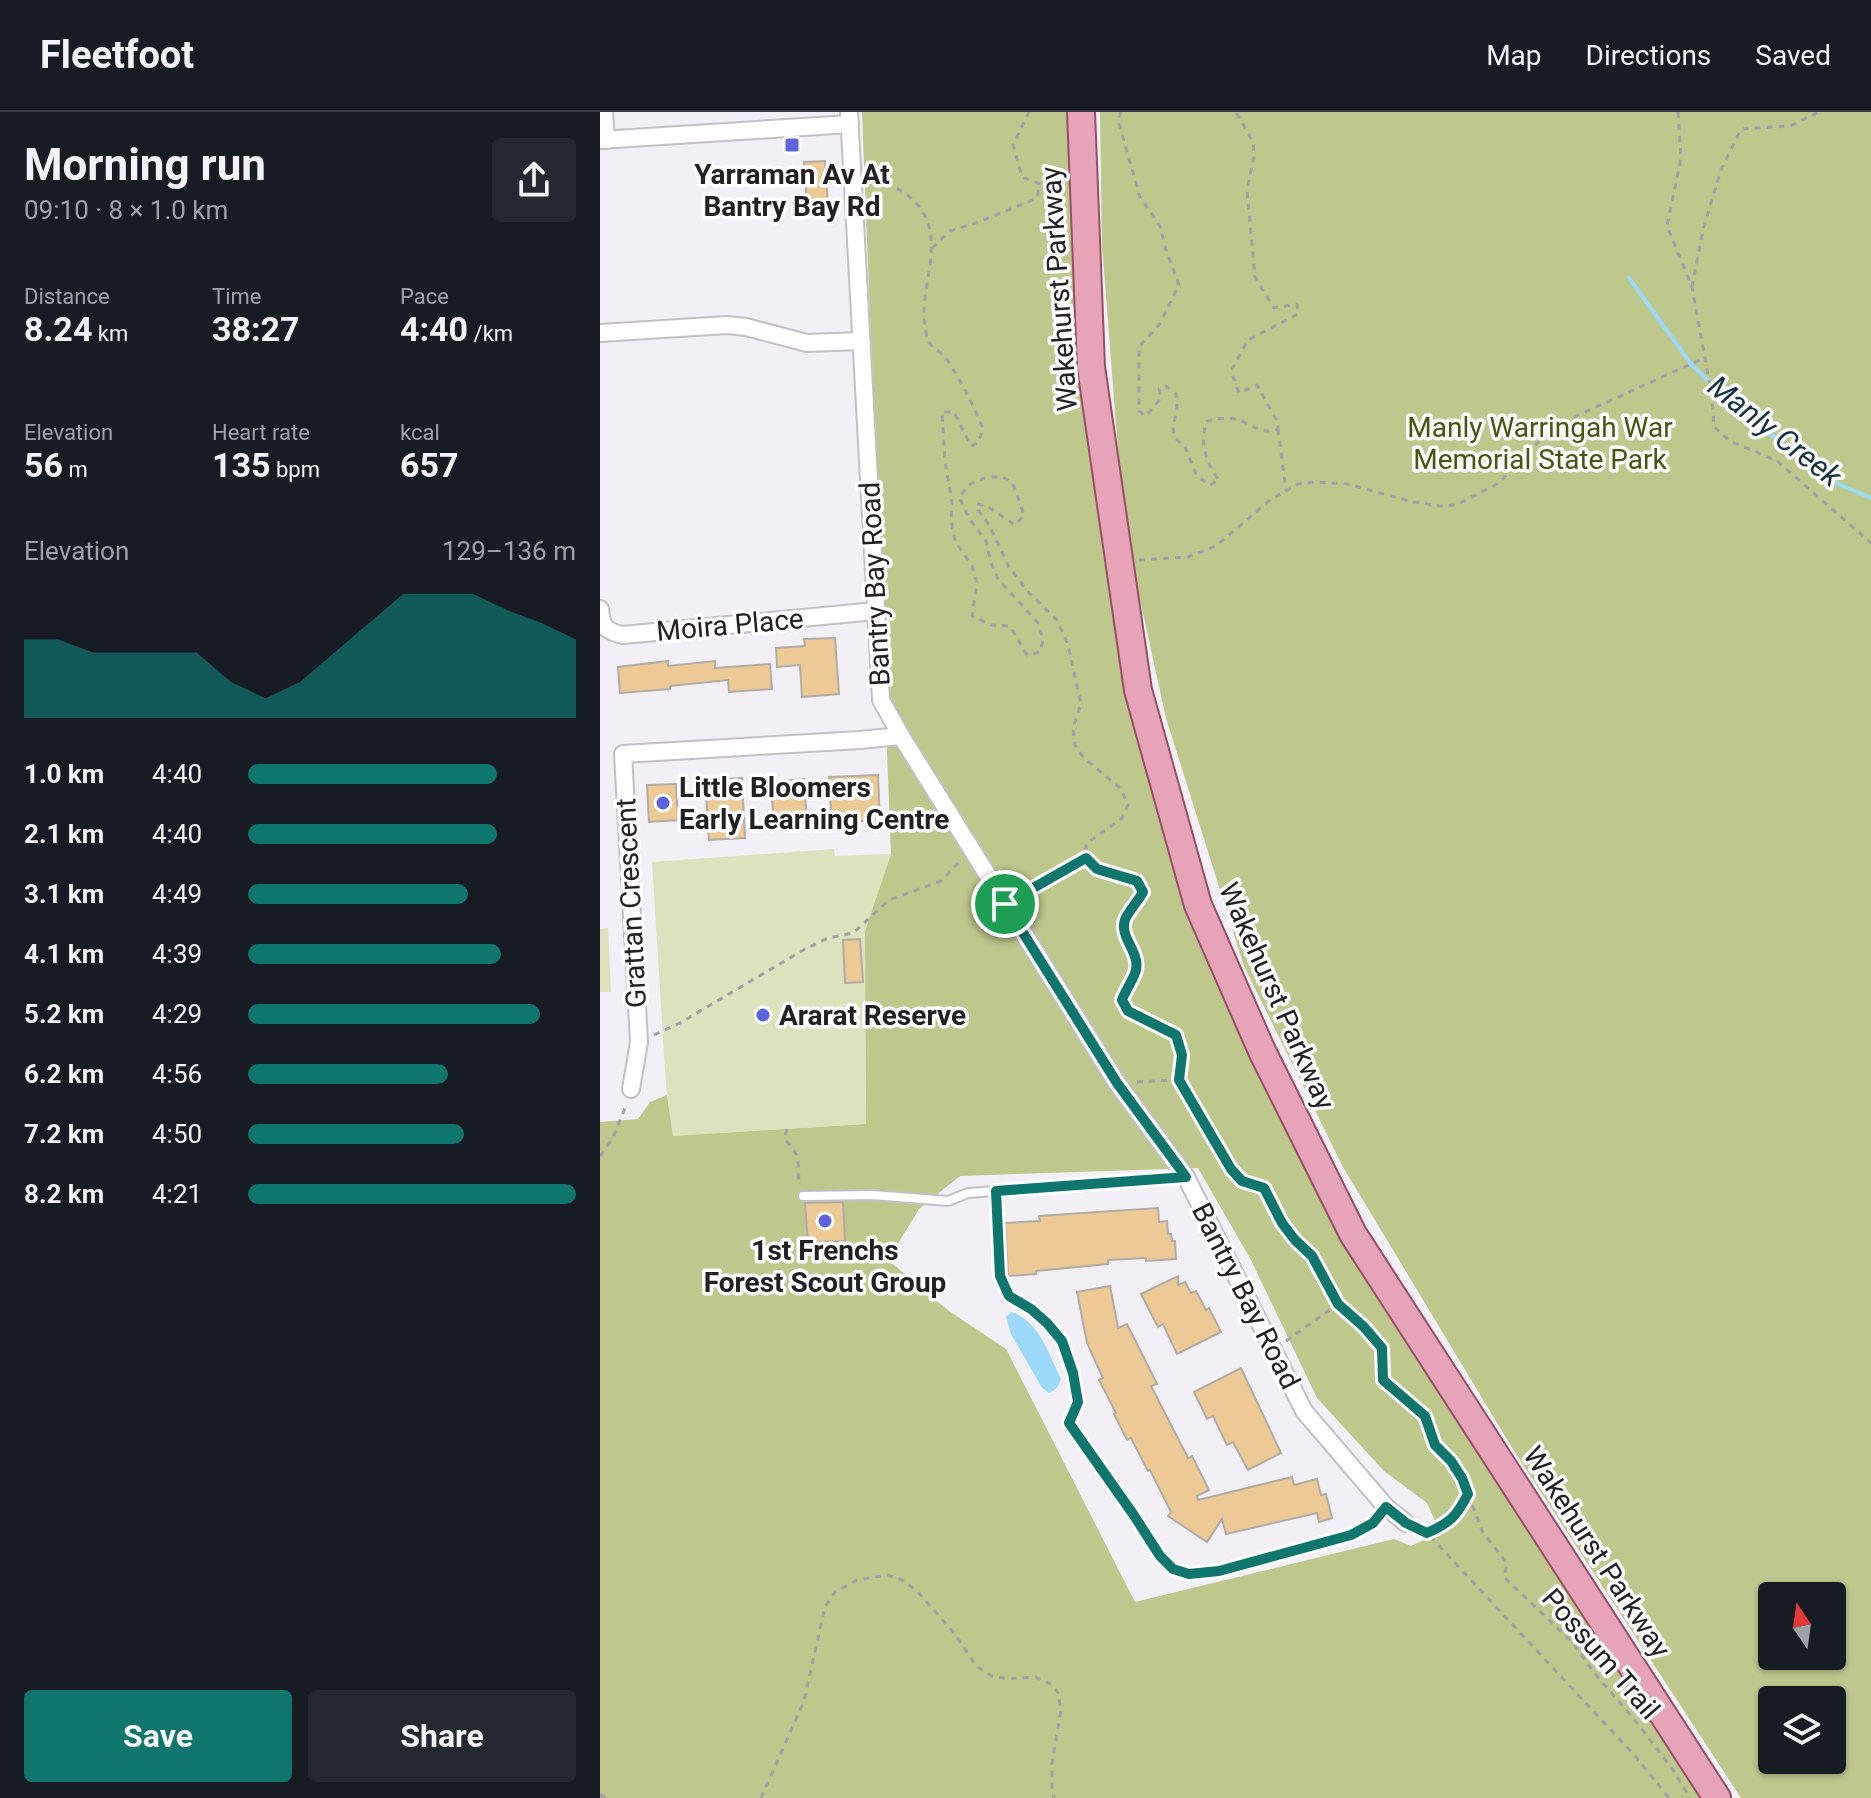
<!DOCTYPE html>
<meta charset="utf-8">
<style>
body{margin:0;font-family:Roboto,sans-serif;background:#242831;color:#f1f3f6;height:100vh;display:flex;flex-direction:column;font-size:30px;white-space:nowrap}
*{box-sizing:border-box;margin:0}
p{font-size:26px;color:#9ea1a6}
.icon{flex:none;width:44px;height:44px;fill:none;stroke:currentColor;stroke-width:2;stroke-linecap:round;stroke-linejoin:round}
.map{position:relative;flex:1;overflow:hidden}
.panel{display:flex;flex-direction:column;background:#171b24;width:600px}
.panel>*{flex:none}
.needle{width:52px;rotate:347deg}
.controls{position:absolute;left:1158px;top:1470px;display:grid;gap:16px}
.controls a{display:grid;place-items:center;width:88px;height:88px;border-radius:8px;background:#171b24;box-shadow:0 2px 6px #0004;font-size:40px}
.pin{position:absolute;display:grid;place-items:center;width:68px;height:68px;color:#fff;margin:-34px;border:4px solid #fff;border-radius:50%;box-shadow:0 2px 8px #0007}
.round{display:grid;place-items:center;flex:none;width:84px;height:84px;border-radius:8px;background:#242831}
.head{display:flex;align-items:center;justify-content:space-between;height:136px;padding:0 24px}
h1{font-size:44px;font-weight:700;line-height:60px}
.figures{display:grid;grid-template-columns:repeat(3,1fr);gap:12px;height:136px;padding:8px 24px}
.figures div{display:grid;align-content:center}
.figures b{font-size:34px;font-weight:700}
.figures small{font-size:22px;font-weight:400}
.figures p{font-size:22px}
.chart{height:224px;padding:16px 24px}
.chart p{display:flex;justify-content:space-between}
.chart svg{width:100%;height:144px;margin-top:8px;fill:#0f766e;opacity:.7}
.cta{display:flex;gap:16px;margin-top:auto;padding:16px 24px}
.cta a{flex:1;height:92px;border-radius:8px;background:#0f766e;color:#fff;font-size:32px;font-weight:700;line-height:92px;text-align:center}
.cta a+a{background:#242831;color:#f1f3f6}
ul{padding:0 24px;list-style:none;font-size:26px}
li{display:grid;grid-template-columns:128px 96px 1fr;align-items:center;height:60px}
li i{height:20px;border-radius:10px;background:#0f766e}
header{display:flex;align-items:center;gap:48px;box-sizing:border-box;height:112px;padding:0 40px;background:#171b24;border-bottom:2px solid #363941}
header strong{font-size:38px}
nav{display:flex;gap:44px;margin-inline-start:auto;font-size:28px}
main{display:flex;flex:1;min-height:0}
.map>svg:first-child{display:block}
.green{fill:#dce2bd}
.forest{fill:#bec78c;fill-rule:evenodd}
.water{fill:#9cdafc}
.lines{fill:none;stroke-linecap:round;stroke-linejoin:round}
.stream{stroke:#9cdafc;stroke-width:4}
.building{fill:#edc995;stroke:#b1aca5;stroke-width:2}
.lane-casing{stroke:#c3bfc6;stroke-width:12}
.street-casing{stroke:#c3bfc6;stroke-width:20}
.primary-casing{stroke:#984e67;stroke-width:30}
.path{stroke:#a4a0a6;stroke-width:3;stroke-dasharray:6 6;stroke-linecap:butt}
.lane{stroke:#fff;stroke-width:8}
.street{stroke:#fff;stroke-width:16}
.primary{stroke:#e7a4b9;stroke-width:26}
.route-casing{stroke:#fff;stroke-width:16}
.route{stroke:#0f766e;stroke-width:10}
.poi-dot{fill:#5c64dc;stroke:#fefdff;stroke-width:3}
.labels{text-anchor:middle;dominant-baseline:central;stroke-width:7;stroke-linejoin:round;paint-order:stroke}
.poi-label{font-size:28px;font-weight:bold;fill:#222023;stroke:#fefdff}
.street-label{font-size:28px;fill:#222023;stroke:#fefdff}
.park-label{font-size:28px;fill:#4c5310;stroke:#fefdff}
.water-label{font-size:30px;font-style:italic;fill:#153140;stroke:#fefdff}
</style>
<header>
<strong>Fleetfoot</strong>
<nav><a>Map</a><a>Directions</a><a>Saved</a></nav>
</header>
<main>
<section class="panel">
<div class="head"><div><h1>Morning run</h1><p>09:10 · 8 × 1.0 km</p></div><a class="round"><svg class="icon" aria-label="share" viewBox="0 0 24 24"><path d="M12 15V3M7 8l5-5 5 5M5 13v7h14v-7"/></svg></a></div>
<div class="figures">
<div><p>Distance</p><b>8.24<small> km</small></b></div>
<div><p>Time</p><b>38:27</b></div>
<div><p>Pace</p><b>4:40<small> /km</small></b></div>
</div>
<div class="figures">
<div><p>Elevation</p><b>56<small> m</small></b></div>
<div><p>Heart rate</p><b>135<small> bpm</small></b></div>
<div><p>kcal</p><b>657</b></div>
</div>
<div class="chart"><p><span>Elevation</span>129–136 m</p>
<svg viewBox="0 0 160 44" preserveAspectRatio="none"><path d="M0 44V20L10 20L20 24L30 24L40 24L50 24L60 33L70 38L80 33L90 24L100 15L110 6L120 6L130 6L140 11L150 15L160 20V44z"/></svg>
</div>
<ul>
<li><b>1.0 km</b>4:40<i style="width:76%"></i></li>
<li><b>2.1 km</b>4:40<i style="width:76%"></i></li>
<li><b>3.1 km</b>4:49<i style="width:67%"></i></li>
<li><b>4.1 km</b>4:39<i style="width:77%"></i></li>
<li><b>5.2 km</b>4:29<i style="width:89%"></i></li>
<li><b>6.2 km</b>4:56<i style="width:61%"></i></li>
<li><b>7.2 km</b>4:50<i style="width:66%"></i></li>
<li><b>8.2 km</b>4:21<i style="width:100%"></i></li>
</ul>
<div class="cta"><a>Save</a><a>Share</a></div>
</section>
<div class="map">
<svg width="1271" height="1686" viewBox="0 0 1271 1686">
<rect width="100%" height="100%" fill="#f3eff6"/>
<g class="green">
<path d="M 234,737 L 235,744 L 291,742 L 265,819 L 266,1012 L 73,1024 L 66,974 L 52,750 Z"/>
<path d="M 8,816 L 11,880 L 0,880 L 0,817 Z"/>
</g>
<g class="forest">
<path d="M 262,0 L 471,0 L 479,266 L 505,454 L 531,594 L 663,965 L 763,1165 L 1103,1686 L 0,1686 L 0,1010 L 38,1007 L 50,990 L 67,983 L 73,1024 L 266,1012 L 265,819 L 291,742 ZM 598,1056 L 651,1148 L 717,1286 L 784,1359 L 827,1391 L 840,1420 L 811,1434 L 794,1427 L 535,1490 L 406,1237 L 349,1199 L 288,1148 L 319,1097 L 360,1064 Z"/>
<path d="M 500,0 L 1271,0 L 1271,1686 L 1141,1686 L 914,1339 L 743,1055 L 644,854 L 566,606 L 524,415 L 502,133 ZM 1172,1484 L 1232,1484 L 1232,1544 L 1172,1544 ZM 1172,1588 L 1232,1588 L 1232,1648 L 1172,1648 Z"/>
</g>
<path class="water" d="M 411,1200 C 438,1207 450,1244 461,1267 C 459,1274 456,1278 449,1281 L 442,1276 L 411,1222 L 406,1205 Z"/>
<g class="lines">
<path class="stream" d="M 1029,166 L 1091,252 L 1138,298 L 1236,371 L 1271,386"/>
</g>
<g class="building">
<path d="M 225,49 L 228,93 L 207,94 L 204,50 Z"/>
<path d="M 235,526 L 239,582 L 202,585 L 200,553 L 177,555 L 176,536 L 205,534 L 204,527 Z"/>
<path d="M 68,549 L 68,554 L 115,549 L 115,556 L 170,552 L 172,577 L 129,580 L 128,568 L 70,574 L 70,577 L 20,581 L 18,555 Z"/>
<path d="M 278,663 L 280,709 L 238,709 L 237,701 L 231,701 L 229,665 Z"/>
<path d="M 142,666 L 145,726 L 109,728 L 105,668 Z"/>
<path d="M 204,667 L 207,709 L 180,711 L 179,701 L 173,701 L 171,670 Z"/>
<path d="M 76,672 L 78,708 L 49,710 L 47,673 Z"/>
<path d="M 260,827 L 263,870 L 245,871 L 243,828 Z"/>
<path d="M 243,1090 L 245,1129 L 208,1130 L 205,1091 Z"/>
<path d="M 558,1096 L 559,1110 L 567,1109 L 568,1122 L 571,1122 L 572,1129 L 575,1129 L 576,1147 L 546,1149 L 546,1146 L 508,1148 L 508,1152 L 436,1159 L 436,1162 L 408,1164 L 405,1111 L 440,1109 L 439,1104 Z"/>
<path d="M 578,1164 L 578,1173 L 585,1170 L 591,1181 L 596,1179 L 606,1198 L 609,1196 L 621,1220 L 577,1242 L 563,1212 L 558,1215 L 541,1182 Z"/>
<path d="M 510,1174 L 518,1216 L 527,1212 L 557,1272 L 551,1274 L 588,1346 L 592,1344 L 609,1378 L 597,1384 L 598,1388 L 692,1365 L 694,1373 L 717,1367 L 721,1383 L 726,1382 L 732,1406 L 719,1410 L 717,1401 L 626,1422 L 622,1407 L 607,1430 L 568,1404 L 571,1400 L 550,1358 L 548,1359 L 531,1326 L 527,1328 L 514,1302 L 516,1301 L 499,1268 L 503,1266 L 487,1231 L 477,1180 Z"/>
<path d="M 641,1256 L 681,1341 L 648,1358 L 633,1330 L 627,1333 L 613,1304 L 607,1307 L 594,1280 Z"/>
</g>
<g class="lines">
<defs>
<g id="lane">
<path d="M 396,1079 L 400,1164 L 409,1184 L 431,1197 L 447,1211 L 462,1229 L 473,1261 L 478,1290 L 469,1311 L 533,1402 L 560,1444 L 573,1457 L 589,1462 L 619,1459 L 751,1423 L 773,1411 L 786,1395"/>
<path d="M 203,1084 L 273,1083 L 348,1089 L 368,1081 L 586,1065"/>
</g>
<g id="street">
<path d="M 4,0 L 6,28"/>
<path d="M 249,0 L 281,588 L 301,624 L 517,971 L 586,1065 L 704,1299 L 786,1395 L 806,1411"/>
<path d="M 0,28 L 250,12"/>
<path d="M 0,221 L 127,213 L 146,215 L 207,231 L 261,229"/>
<path d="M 0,497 C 2,515 5,519 23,523 L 276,499"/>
<path d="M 31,977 L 39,930 L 23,642 L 260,628 L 301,624"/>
</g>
<path id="primary" d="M 481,0 L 491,255 L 538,578 L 598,793 L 662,939 L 753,1122 L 1117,1686"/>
</defs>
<use href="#lane" class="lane-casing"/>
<use href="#street" class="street-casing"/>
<use href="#primary" class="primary-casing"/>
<g class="path">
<path d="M 521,0 L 518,8 L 540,85 L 560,114 L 566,138 L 579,173 L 559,213 L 539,235 L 539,299 L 546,304 L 561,286 L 559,277 L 566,274 L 576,282 L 577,296 L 573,316 L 574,325 L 585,335 L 597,364 L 610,373 L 619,368 C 606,352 599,329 607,309 C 616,307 625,305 634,307 C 650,310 661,324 678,317 L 677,309 L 657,273 L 639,281 L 631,259 L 648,228 L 698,202 L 697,192 L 674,196 L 655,165 L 647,78 L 654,44 L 653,30 L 636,0"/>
<path d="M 1078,0 L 1081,46 L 1067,114 L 1092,175 L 1112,285 L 1114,315 L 1130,329 L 1177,349 L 1271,431"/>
<path d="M 266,58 C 281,72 303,75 317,92 C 348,129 318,175 325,217 C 326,218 327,228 328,229 C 332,236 341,240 346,246 C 361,269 373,292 383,317 L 378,331 L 371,334 L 354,300 L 342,300 L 345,349 L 352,390 L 351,408 L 355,429 L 372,454 L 377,471 L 372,504 L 391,513 L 410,514 L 427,543 L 440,540 L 443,528 L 438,511 L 398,467 L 391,451 L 386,429 L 369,406 L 359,385 L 370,372 L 388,365 L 403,365 L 413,372 L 424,403 L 415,413 L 387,394 L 377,392 L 378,398 L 389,413 L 409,455 L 429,481 L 457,508 L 468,533 L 481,592 L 473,616 L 475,633 L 483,645 L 521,677 L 528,693 L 522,706 L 486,732 L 486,746 L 497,757 L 537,769 L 543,780 C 539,788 527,801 525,808 C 519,825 540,840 536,858 C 534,867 525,879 522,888 L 528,899 L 576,923 L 582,943 L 579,968 L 631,1057 L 642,1069 L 664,1076 L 682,1111 L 695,1128 L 712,1144 L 738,1192 L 764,1215 L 782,1236 L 783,1268 L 825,1304 L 835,1333 L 851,1349 L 862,1366 L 868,1382 L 856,1405 L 827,1421"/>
<path d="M 332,136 L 350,119 L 379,110 L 437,86 L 440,72 L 422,65 L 413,33 L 429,0"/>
<path d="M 1092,175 L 1103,118 L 1121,58 L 1141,17 L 1190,14 L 1219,0"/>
<path d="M 678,317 L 686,379"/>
<path d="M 539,448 L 588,445 L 616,434 L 670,388 L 698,372 L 715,370 L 747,372 L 814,390 L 841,394 L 856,393 L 899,371 L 935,333 L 963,310 L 1104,246"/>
<path d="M 420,784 L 486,746"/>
<path d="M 54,923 L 80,911 L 205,837 L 228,826 L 253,821 L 289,788 L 341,769 L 360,749"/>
<path d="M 537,970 L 577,968"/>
<path d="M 187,1017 C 182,1031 190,1030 195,1040 C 200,1049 198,1063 199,1073"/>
<path d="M 0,1044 L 13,1026 L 27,991"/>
<path d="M 686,1229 L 738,1192"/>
<path d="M 868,1382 L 883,1421 L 907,1451 L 904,1465 L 974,1532 L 992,1558 L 1038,1612 L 1073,1658 L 1090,1686"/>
<path d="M 820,1418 L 829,1423 L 1036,1645 L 1069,1686"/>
<path d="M 0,1683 L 7,1686"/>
<path d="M 161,1686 L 204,1589 L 225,1495 L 235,1480 L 257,1468 L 287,1463 L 302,1468 L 317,1479 L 355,1522 L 376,1554 L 392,1564 L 408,1567 L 435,1565 L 453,1573 L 458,1581 L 461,1598 L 452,1651 L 452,1676 L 454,1686"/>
</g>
<use href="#lane" class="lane"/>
<use href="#street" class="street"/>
<use href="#primary" class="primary"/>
</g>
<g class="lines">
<defs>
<path id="route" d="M 486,746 L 497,757 L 537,769 L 543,780 C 539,788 527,801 525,808 C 519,825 540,840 536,858 C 534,867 525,879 522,888 L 528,899 L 576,923 L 582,943 L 579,968 L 631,1057 L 642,1069 L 664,1076 L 682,1111 L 695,1128 L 712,1144 L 738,1192 L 764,1215 L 782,1236 L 783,1268 L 825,1304 L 835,1333 L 851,1349 L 862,1366 L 868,1382 C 856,1405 851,1410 827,1421 L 806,1411 L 786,1395 L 773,1411 L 751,1423 L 619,1459 L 589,1462 L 573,1457 L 560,1444 L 533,1402 L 469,1311 L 478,1290 L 473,1261 L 462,1229 L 447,1211 L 431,1197 L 409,1184 L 400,1164 L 396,1079 L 586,1065 L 517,971 L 405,792 Z"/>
</defs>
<use href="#route" class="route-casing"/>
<use href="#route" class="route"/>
</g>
<g class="poi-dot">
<rect x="184" y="25" width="16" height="16" rx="4"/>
<circle cx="63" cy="691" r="8"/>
<circle cx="163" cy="903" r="8"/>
<circle cx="225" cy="1109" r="8"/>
</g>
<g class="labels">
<g class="poi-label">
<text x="192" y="62">Yarraman Av At<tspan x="192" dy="32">Bantry Bay Rd</tspan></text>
<text x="79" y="675" text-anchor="start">Little Bloomers<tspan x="79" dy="32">Early Learning Centre</tspan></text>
<text x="179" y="903" text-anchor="start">Ararat Reserve</text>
<text x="225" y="1138">1st Frenchs<tspan x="225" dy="32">Forest Scout Group</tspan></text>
</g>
<g class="street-label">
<text transform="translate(459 177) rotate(-94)">Wakehurst Parkway</text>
<text transform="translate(275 472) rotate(-93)">Bantry Bay Road</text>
<text transform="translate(130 513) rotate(-5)">Moira Place</text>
<text transform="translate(31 791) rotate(-93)">Grattan Crescent</text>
<text transform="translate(677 884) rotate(66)">Wakehurst Parkway</text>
<text transform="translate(646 1184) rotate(63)">Bantry Bay Road</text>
<text transform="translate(997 1440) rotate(57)">Wakehurst Parkway</text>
<text transform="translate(1001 1542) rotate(49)">Possum Trail</text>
</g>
<g class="park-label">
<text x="940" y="315">Manly Warringah War<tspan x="940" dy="32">Memorial State Park</tspan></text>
</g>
<g class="water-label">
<text transform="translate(1175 319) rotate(38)">Manly Creek</text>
</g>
</g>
</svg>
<div class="controls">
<a><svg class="needle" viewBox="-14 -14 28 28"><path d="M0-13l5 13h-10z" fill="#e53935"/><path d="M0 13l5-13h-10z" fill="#9ea1a6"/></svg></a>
<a><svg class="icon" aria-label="layers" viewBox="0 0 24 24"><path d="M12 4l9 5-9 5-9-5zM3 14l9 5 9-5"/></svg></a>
</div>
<div class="pin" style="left:405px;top:792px;background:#1e9e55"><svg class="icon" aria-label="arrive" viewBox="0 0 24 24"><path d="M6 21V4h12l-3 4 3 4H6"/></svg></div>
</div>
</main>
